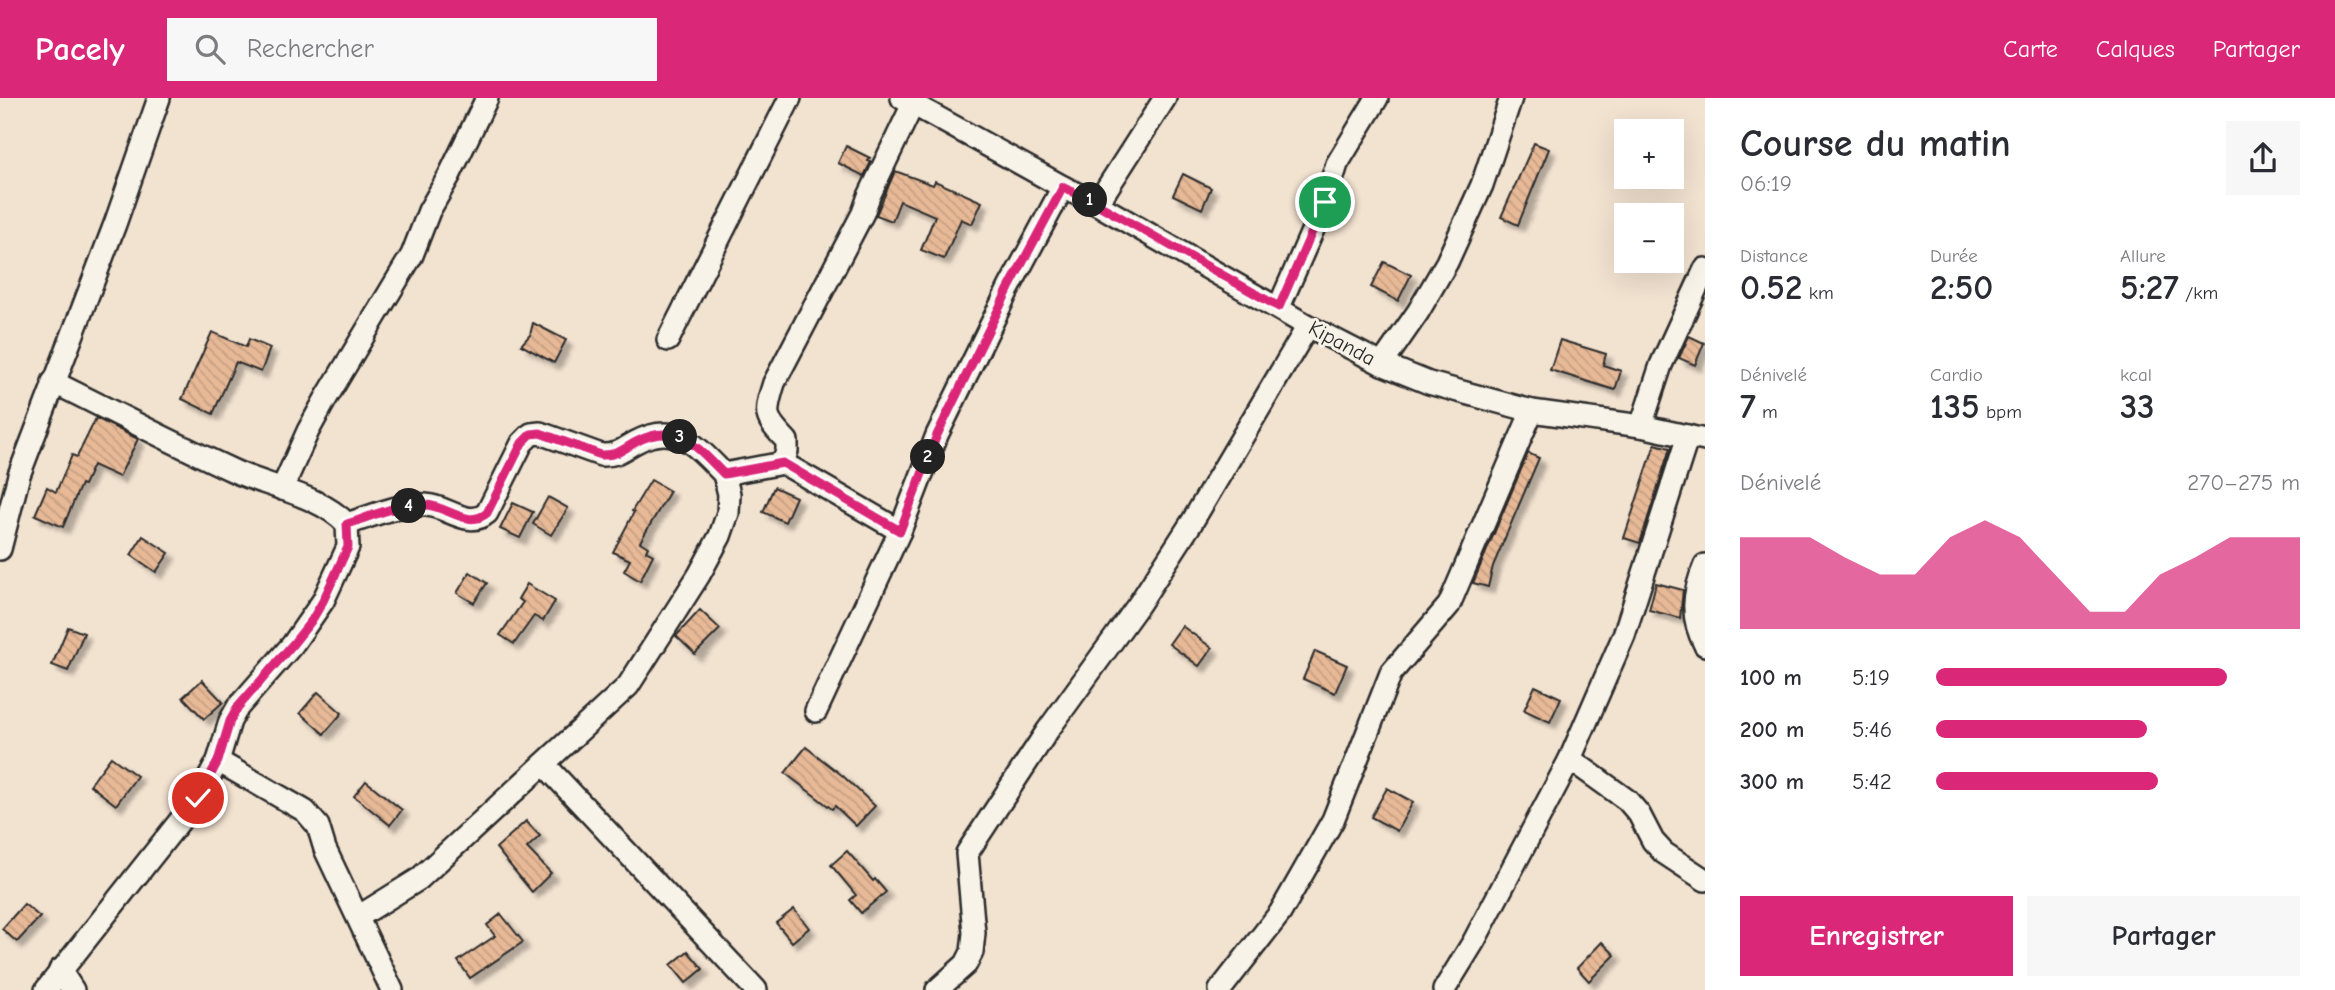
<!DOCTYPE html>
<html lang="fr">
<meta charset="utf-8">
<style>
body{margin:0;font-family:"Comic Neue",sans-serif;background:#f7f7f7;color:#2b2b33;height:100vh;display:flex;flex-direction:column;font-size:26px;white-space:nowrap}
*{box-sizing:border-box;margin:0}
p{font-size:23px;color:#7c7c81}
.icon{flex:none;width:38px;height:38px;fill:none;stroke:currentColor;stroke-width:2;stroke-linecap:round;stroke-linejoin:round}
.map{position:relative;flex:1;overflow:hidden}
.side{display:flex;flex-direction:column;background:#fff;width:630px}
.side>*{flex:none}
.tools{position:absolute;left:1614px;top:21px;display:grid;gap:14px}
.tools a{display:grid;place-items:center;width:70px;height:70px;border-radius:0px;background:#fff;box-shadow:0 7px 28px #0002;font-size:35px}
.pin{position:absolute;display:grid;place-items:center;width:60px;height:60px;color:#fff;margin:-30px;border:4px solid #fff;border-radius:50%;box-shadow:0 2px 7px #0007}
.km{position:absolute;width:35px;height:35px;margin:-18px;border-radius:50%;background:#222;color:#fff;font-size:19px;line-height:35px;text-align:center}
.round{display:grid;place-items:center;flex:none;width:74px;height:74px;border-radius:0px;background:#f7f7f7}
.headline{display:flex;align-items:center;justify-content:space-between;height:119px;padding:0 35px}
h1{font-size:38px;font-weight:700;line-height:52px}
.stats{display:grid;grid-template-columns:repeat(3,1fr);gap:10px;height:119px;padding:7px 35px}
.stats div{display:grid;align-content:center}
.stats b{font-size:35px;font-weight:700}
.stats small{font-size:19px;font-weight:400}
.stats p{font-size:19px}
.chart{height:196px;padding:14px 35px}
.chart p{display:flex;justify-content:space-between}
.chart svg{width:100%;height:126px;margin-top:7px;fill:#db2777;opacity:.7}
.primary-button{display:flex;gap:14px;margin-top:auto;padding:14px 35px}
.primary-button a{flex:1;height:80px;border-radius:0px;background:#db2777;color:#fff;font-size:28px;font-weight:700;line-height:80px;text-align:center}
.primary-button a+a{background:#f7f7f7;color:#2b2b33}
ul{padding:0 35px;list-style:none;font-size:23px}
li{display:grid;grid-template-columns:112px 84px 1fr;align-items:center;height:52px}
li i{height:18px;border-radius:9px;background:#db2777}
header{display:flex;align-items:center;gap:42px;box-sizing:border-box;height:98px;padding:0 35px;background:#db2777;color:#fff}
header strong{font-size:33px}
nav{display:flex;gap:38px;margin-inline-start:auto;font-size:24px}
.search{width:490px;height:63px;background:#f7f7f7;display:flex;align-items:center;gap:18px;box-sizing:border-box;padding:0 24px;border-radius:0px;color:#7c7c81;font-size:26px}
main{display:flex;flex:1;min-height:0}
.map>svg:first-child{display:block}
.building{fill:url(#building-back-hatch);stroke:#2b2b2b;stroke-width:2;filter:url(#shadow)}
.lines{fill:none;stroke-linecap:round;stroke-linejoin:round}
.street-casing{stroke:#2b2b2b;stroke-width:26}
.street{stroke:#f7f3e8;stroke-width:21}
.route-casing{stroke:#fff;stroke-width:14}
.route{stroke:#db2777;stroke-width:9}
.labels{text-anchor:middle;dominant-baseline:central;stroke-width:6;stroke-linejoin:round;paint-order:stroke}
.street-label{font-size:21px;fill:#2b2b2b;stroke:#f7f3e8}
</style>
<header>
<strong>Pacely</strong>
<div class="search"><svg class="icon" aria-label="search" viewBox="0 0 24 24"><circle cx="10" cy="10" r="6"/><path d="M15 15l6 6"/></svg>Rechercher</div>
<nav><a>Carte</a><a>Calques</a><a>Partager</a></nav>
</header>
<main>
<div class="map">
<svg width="1705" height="892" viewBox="0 0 1705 892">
<defs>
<pattern id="building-back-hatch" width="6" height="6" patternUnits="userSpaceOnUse" patternTransform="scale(1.75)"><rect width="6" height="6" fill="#e7b997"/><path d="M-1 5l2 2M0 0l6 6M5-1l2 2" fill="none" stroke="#c69f82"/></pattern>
<filter id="shadow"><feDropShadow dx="6" dy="6" stdDeviation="2" flood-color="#0004"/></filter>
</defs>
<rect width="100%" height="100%" fill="#f2e2d0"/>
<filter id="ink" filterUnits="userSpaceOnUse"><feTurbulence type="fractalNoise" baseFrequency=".0143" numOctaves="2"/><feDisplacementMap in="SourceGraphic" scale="14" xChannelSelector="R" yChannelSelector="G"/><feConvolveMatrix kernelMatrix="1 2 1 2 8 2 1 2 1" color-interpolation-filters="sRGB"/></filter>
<g filter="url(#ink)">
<g class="building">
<path d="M 1534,45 L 1549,51 L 1518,127 L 1501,119 Z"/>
<path d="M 846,48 L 870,60 L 868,63 L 871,64 L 864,78 L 838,65 Z"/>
<path d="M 895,73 L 933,87 L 935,83 L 982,104 L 972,126 L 961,121 L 944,161 L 921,152 L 935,118 L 900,103 L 892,123 L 876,117 Z"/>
<path d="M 1183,76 L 1211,90 L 1202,111 L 1173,97 Z"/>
<path d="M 1384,164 L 1411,177 L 1398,203 L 1371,189 Z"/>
<path d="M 533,225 L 566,242 L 554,265 L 521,247 L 530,237 Z"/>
<path d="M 212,234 L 246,249 L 249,241 L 270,250 L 261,274 L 236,264 L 213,316 L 182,301 Z"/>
<path d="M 1689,238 L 1704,245 L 1695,267 L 1679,260 Z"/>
<path d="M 1560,242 L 1606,256 L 1603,267 L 1621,273 L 1615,292 L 1550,272 Z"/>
<path d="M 96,320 L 138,341 L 119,379 L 93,367 L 84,387 L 81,386 L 63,429 L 35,417 L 47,389 L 56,394 L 72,357 L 77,359 Z"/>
<path d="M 1655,346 L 1670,350 L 1640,445 L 1624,440 Z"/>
<path d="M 1528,355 L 1539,360 L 1493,468 L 1488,489 L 1473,485 Z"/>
<path d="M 651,382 L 670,393 L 640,444 L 648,449 L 646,453 L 653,457 L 640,483 L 624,473 L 630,462 L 613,454 L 634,414 L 632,413 Z"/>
<path d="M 774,389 L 796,399 L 785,424 L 763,414 Z"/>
<path d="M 548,399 L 568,410 L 551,437 L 533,426 Z"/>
<path d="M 513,405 L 533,414 L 520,440 L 500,431 Z"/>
<path d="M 143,438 L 169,455 L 156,474 L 131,457 Z"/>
<path d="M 470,474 L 487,485 L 474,505 L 457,495 Z"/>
<path d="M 1656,485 L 1683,492 L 1680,520 L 1649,512 Z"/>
<path d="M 527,486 L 555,503 L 543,523 L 534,518 L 514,546 L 500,537 L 523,504 L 518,501 Z"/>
<path d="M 700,512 L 720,531 L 695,556 L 676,538 Z"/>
<path d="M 1182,528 L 1212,550 L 1199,568 L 1169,546 Z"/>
<path d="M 68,529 L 84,535 L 68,573 L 52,567 Z"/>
<path d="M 1315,553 L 1347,567 L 1335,595 L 1303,581 Z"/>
<path d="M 202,582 L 223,604 L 204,621 L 183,599 Z"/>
<path d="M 1535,588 L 1561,600 L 1550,624 L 1524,612 Z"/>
<path d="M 318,594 L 342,615 L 324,636 L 300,615 Z"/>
<path d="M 806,649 L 843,678 L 875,708 L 856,728 L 835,708 L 832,711 L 785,675 Z"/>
<path d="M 111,659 L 137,678 L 116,707 L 90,687 Z"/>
<path d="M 366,683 L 402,712 L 390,727 L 354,698 Z"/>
<path d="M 1387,690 L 1413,704 L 1397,733 L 1371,719 Z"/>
<path d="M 526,723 L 540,738 L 527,750 L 551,775 L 532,794 L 496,750 Z"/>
<path d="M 847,753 L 873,783 L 875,781 L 886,794 L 861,815 L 850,802 L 856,797 L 831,767 Z"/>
<path d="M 24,806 L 40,819 L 17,844 L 2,831 Z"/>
<path d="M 794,811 L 809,830 L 792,844 L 776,825 Z"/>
<path d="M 501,816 L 523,844 L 470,880 L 458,863 L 495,838 L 487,827 Z"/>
<path d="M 1602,844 L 1615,857 L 1589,883 L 1577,870 Z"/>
<path d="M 688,853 L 703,871 L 686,885 L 671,867 Z"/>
</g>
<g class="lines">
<defs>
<g id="street">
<path d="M 902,0 L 1063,89 L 1097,106 L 1308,228 L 1382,266 L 1429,285 L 1532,313 L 1641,328 L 1705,342"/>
<path d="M 1097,106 L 1165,0"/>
<path d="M 1279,209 L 1325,104 L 1337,66 L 1377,0"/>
<path d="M 668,242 L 790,0"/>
<path d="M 1382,266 L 1418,214 L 1447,164 L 1482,87 L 1511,0"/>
<path d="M 1641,328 L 1661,267 L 1705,171"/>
<path d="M 783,365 L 787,353 L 787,343 C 764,319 764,317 774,285 L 863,115 L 869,98 L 913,6"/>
<path d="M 282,391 L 308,333 L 325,302 L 412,157 L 429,113 L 449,78 L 487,0"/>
<path d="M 347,426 C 372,418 400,405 426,407 C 447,408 468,431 487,415 L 522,345 L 531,336 L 540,335 L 601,357 C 617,358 623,351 636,344 C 677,322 697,349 724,376 L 783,365 L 900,433"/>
<path d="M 0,451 L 19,377 L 115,126 L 159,0"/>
<path d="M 1705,467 C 1693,495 1690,519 1705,547"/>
<path d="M 816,613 L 900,433 L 937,337 L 1009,190 L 1063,89"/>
<path d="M 1570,661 L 1627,702 L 1639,716 L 1653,743 L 1664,755 L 1705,782"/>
<path d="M 218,663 L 305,713 L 318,728 L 325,751 L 392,892"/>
<path d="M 544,666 L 756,892"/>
<path d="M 358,819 L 419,781 L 628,588 L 699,477 L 720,438 L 728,415 L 729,396 L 724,376"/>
<path d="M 60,872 L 73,892"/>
<path d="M 46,892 L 198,700 L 218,663 L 230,623 L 238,609 L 293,546 L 323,503 L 348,449 L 347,426 C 321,398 270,389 236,374 C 174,346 114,314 53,284"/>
<path d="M 937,892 L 966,866 L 972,854 L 974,835 L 967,755 L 1048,632 L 1139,506 L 1192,424 L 1308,228"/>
<path d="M 1220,892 L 1280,815 L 1333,722 L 1391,575 L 1449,507 L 1532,313"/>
<path d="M 1444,892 L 1474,843 L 1570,661 L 1624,537 L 1688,338"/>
</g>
</defs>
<use href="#street" class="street-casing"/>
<use href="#street" class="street"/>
</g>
</g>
<g class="lines" filter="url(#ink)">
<defs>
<path id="route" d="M 198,700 L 218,663 L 230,623 L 238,609 L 293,546 L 312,522 L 323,503 L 348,449 L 347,426 C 372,418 399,405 426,407 C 447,408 468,431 487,415 L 522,345 L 531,336 L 540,335 L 601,357 C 617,358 623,351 636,344 C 677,322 697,349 724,376 L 783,365 L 900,433 L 937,337 L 1009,190 L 1063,89 L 1097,106 L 1279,209 L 1325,104"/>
</defs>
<use href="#route" class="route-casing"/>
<use href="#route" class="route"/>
</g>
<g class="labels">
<g class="street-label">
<text transform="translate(1342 245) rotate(28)">Kipanda</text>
</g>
</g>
</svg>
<div class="tools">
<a>+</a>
<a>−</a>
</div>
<div class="pin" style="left:1325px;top:104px;background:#1e9e55"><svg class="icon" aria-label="arrive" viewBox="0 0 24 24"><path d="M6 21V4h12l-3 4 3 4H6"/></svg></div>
<div class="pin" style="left:198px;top:700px;background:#d93025"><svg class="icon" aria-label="check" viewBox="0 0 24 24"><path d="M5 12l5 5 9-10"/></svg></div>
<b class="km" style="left:1090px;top:102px">1</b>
<b class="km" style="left:928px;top:359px">2</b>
<b class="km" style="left:680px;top:339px">3</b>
<b class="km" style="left:409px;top:408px">4</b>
</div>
<section class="side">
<div class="headline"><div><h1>Course du matin</h1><p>06:19</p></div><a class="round"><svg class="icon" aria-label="share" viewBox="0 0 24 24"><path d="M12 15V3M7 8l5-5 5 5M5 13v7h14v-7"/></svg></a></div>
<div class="stats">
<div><p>Distance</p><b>0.52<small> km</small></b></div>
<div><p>Durée</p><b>2:50</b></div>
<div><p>Allure</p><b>5:27<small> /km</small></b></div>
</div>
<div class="stats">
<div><p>Dénivelé</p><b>7<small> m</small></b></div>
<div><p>Cardio</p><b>135<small> bpm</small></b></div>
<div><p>kcal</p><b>33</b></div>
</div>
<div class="chart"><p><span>Dénivelé</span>270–275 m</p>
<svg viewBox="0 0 160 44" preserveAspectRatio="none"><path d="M0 44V12L10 12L20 12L30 19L40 25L50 25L60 12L70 6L80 12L90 25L100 38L110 38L120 25L130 19L140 12L150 12L160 12V44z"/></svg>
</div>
<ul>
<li><b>100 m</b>5:19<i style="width:80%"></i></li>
<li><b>200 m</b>5:46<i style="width:58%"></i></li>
<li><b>300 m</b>5:42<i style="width:61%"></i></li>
</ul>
<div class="primary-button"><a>Enregistrer</a><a>Partager</a></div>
</section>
</main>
